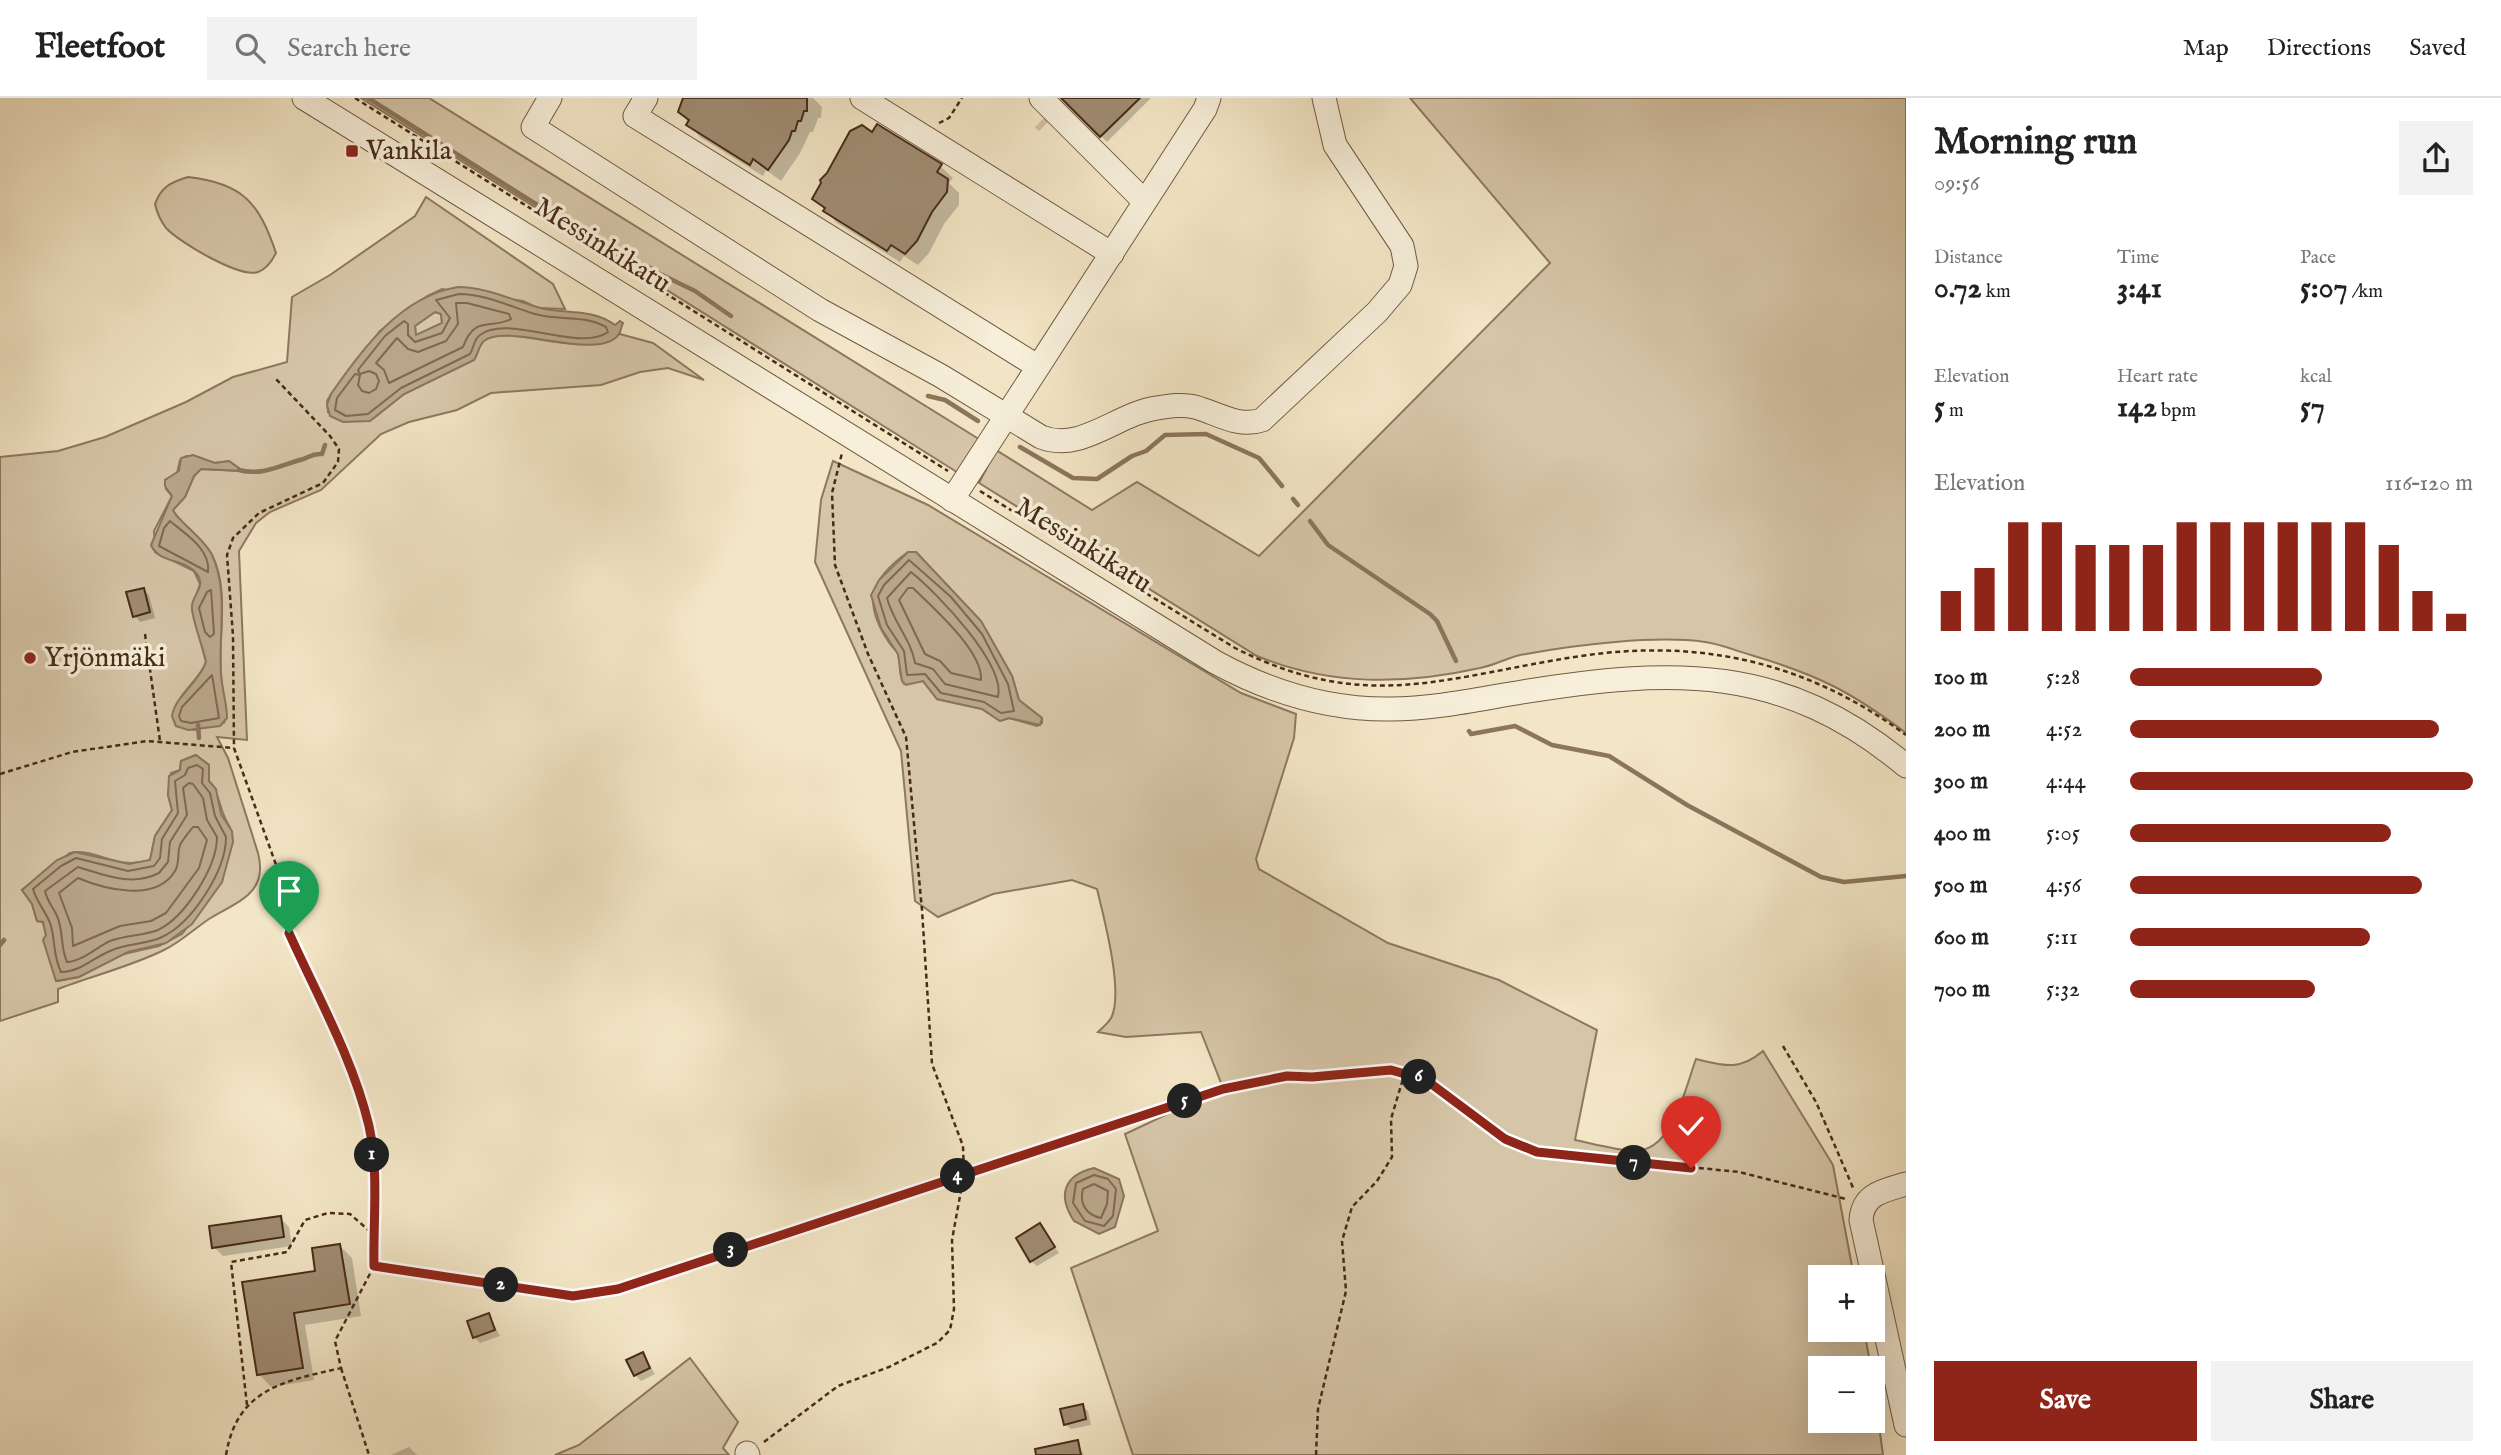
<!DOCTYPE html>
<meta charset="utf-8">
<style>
body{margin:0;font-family:"IM FELL English",serif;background:#f2f2f2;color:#222;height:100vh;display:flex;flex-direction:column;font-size:26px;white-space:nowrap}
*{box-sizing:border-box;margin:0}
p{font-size:23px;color:#767676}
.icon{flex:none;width:38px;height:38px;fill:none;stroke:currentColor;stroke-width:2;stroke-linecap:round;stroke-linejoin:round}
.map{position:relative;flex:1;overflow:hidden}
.side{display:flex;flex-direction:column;background:#fff;width:595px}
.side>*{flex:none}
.buttons{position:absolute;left:1808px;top:1167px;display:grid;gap:14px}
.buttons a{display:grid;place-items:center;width:77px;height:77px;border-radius:0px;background:#fff;box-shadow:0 7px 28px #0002;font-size:35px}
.pin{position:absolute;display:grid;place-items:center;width:60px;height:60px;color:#fff;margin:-72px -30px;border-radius:50% 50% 50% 0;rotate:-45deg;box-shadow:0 0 7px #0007}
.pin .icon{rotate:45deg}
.km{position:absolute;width:35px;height:35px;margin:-18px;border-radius:50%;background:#222;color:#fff;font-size:19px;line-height:35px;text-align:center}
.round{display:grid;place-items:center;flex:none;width:74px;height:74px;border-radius:0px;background:#f2f2f2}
.summary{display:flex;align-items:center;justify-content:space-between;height:119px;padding:0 28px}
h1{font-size:38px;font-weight:700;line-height:52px}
.figures{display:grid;grid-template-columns:repeat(3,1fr);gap:10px;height:119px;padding:7px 28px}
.figures div{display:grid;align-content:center}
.figures b{font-size:30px;font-weight:700}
.figures small{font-size:19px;font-weight:400}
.figures p{font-size:19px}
.chart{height:196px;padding:14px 28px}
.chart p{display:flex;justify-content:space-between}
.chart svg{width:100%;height:126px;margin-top:7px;stroke:#8f2418;stroke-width:6}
.cta{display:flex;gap:14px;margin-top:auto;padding:14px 28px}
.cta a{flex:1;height:80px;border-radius:0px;background:#8f2418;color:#fff;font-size:28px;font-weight:700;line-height:80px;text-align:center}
.cta a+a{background:#f2f2f2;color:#222}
ul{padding:0 28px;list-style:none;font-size:23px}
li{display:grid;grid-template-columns:112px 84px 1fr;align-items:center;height:52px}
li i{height:18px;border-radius:9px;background:#8f2418}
header{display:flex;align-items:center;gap:42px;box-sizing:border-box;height:98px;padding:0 35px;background:#fff;border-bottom:2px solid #e0e0e0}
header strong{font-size:33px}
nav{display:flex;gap:38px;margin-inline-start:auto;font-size:24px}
.search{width:490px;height:63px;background:#f2f2f2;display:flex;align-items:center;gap:18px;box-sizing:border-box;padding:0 24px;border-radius:0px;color:#767676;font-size:26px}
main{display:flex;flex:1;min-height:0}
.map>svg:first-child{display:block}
.green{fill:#d6c6a8;stroke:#8e7860;stroke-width:2;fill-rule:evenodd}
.water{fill:#b9a68a;stroke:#8b755c;stroke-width:2;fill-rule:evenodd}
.shadow{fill:#0003}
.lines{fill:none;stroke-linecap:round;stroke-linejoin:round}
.shore{stroke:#806850;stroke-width:2}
.stream{stroke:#8b755c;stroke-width:4.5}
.building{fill:#a08c72;stroke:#472b17;stroke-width:2}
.minor-tunnel{stroke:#d1c1a3;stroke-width:23;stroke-dasharray:23 11;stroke-linecap:butt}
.minor-casing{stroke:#725a43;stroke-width:25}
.path{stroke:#472b17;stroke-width:2.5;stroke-dasharray:5 3.5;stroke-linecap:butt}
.minor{stroke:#f7efda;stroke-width:23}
.route-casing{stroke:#fff;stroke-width:14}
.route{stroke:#8f2418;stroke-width:9}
.poi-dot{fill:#8f2418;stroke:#f7efda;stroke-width:2.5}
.labels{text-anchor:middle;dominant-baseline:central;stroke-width:7;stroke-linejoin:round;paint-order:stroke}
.poi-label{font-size:28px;fill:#472b17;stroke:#f7efda;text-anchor:start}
.street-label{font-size:28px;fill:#472b17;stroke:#f7efda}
</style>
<header>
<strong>Fleetfoot</strong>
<div class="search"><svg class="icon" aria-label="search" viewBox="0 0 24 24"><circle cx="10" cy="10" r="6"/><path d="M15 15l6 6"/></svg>Search here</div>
<nav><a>Map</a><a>Directions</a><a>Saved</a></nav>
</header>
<main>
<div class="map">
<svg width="1906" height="1357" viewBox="0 0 1906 1357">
<rect width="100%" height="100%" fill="#f3e6c6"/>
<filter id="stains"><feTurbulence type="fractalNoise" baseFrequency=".00286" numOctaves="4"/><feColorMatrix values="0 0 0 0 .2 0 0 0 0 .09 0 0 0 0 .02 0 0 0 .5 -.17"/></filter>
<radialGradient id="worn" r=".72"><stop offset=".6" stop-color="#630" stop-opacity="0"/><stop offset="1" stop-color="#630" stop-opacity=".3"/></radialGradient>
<g class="green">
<path d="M 361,0 L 429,0 L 982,343 L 960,376 Z"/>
<path d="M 1410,0 L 1906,0 L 1906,635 C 1850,593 1818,577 1751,557 C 1736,553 1721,546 1705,544 C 1656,537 1575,547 1526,556 C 1510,558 1496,567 1480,570 C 1404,587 1330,588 1257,558 L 979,385 L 996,352 L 1092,412 L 1137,384 L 1259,458 L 1550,165 Z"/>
<path d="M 188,79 C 242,85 259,104 276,155 C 272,163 267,171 258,174 C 239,180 179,144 166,130 C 160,122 157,115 155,106 C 161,89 171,84 188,79 Z"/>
<path d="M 426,99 L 553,186 L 565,211 L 538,210 L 523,203 L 442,191 L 427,198 L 380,233 L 331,296 L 327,303 L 328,314 L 374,320 L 404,296 L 474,262 C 478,256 479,246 484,242 C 510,224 581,264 620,236 L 653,245 L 704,282 L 668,270 L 640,274 L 601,287 L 491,295 L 457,312 L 409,324 L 381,336 L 321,392 L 270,414 L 256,425 L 239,453 L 247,642 L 217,639 L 228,660 L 258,755 C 269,796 236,804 209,821 C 194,831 181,844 164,852 C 132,868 92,878 58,891 L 58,904 L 0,923 L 0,359 L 58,353 L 105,339 L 186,304 L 233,279 L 287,264 L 292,199 L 330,177 L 415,118 ZM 186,358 L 215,365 L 229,363 L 243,373 L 201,371 L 194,378 L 185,399 L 173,412 C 178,424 202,438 212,457 C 230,493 218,538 221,576 C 222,593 227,609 224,625 L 194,632 L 176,628 C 163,606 199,585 206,564 L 192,511 L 200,486 L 194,473 L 155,454 L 154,433 L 172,398 L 166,391 L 165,382 L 177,375 L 180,362 ZM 196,657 L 209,667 L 209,683 C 221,697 219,714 230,729 L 222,784 L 182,836 L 159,848 L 115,858 L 79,879 L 57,883 L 43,824 L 37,823 L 32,806 L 22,792 L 70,755 C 95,749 115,773 150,762 L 155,738 L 172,712 L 168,697 L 171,675 L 180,672 L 181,663 Z"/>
<path d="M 435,214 L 441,216 L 442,225 L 416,238 L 415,228 Z"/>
<path d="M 833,363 L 928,407 L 1241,595 L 1296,616 L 1294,640 L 1256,761 L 1259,771 L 1388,845 L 1499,882 L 1597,932 L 1575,1042 C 1594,1046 1615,1052 1634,1053 C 1673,1054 1685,990 1696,961 C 1725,968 1739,973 1763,953 L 1833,1067 L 1854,1179 L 1820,1180 L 1820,1232 L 1864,1232 L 1871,1270 L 1820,1270 L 1820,1323 L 1872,1323 L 1873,1283 L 1883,1357 L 1133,1357 L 1071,1170 L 1158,1133 L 1125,1036 L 1223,990 L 1201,934 L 1126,939 L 1098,934 C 1103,929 1110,924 1112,918 C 1123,891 1104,820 1097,791 L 1072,782 L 993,796 L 938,819 L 915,803 L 901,653 L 815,464 L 821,402 ZM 908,454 L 916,454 L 981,523 L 1012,578 L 1019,602 L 1042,620 L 1042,625 L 1037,628 L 1009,620 L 1000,623 L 982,611 L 937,601 L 923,583 L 904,586 C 897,575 902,564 897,554 C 895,551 892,549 890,546 C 862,505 869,482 908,454 Z"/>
<path d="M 690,1260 L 738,1324 L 723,1350 L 729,1357 L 555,1357 L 579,1347 Z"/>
</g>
<g class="water">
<path d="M 458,189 C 485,189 512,202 537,209 C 563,217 590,209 615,227 L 620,223 L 623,225 C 621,229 621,233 619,236 C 600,265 508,224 484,243 C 479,247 478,256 474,262 L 404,296 L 370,323 L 343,324 L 330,318 L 327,307 L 331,296 C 362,251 401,198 458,189 ZM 435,214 L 441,216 L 442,225 L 416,237 L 415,228 Z"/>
<path d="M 193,357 L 215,365 L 229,363 L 243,373 L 201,371 L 194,378 L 185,399 L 173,412 C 177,423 203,439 212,457 C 229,493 218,538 221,577 C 222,591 227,606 227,620 L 220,628 L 188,632 L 176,628 L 172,618 C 175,598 199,585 206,564 C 204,551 190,517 192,507 C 194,495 206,488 197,476 C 185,460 159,466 151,447 L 172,398 L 165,388 L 165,382 L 179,373 L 181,360 Z"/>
<path d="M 908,454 L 916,454 L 981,523 L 1012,578 L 1019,602 L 1042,620 L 1040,627 L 1009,620 L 1000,623 L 982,611 L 937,601 L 923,583 L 906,587 L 902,583 L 898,556 L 881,530 L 871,497 L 879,482 Z"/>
<path d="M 196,657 L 209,667 L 209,683 L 216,691 L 221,716 L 232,733 L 233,744 L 222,784 L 192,826 L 166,845 L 128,854 L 79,879 L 56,883 L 43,842 L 46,837 L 43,824 L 37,823 L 32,806 L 22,792 L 57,762 L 75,754 L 129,766 L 150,762 L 155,738 L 172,712 L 168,697 L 169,678 L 180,672 L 181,663 Z"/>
<path d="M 1094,1070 L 1119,1081 L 1124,1098 L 1115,1129 L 1099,1136 L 1074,1123 C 1057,1097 1064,1077 1094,1070 Z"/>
</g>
<g class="shadow">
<path d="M 682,0 L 813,0 L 822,9 L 821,20 L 818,20 L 813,34 L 810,34 L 800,55 L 781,83 L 766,72 L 763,78 L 700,39 L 680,14 Z"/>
<path d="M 1063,0 L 1151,0 L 1107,44 Z"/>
<path d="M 940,68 L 953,80 L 949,85 L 959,95 L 959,107 L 944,126 L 929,155 L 918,167 L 904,158 L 900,164 L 837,125 L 815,101 Z"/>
<path d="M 143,492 L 149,497 L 155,520 L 140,524 L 135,518 Z"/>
<path d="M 280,1120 L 289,1129 L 292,1148 L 223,1158 L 214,1149 Z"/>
<path d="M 1040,1128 L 1059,1155 L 1037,1168 L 1031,1163 Z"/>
<path d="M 340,1148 L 352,1160 L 361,1218 L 305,1227 L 314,1282 L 271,1289 L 259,1276 L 317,1174 Z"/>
<path d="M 489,1217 L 500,1238 L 480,1245 L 474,1239 Z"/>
<path d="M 642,1256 L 655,1276 L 641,1283 L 635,1277 Z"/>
<path d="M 1082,1308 L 1088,1313 L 1091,1327 L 1071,1331 L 1065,1326 Z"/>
<path d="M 1077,1344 L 1084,1357 L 1056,1357 Z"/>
<path d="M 409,1349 L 417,1357 L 391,1357 Z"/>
</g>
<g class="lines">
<g class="shore">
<path d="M 459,196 C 485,196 511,209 535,216 C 559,223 581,216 606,229 L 608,234 C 579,255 507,215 480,237 C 473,242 474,250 470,256 L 401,290 L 368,316 L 346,318 L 335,312 L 337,300 L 355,276 L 360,277 L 358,287 L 362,293 L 369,295 L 376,291 L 379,283 L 376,276 L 369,273 L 360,276 L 358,272 L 385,238 L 404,223 L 408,226 L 408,237 L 415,244 L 442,235 L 450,220 L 436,202 Z"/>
<path d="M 456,205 L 467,205 L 509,216 L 511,221 C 489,232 475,217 463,249 L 389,285 L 384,272 L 376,265 L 397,240 L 408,251 L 418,254 L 446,243 L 458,226 Z"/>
<path d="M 170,423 C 185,436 211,451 208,474 L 159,448 L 164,430 Z"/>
<path d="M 909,462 L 951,499 L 982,536 L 1008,586 L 1014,613 L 1001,615 L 984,604 L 941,595 L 925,576 L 907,577 L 904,553 L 887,527 L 878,498 L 884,487 Z"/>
<path d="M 911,474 C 936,494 1006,566 998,599 L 945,586 L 933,571 L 915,565 C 911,541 893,524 887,500 Z"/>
<path d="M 908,490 L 913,490 C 933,510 983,553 981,582 L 951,575 L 940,563 L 925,556 L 899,502 Z"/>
<path d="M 211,492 L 214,536 L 210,539 L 205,534 L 199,510 L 207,494 Z"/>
<path d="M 212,577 L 219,620 L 191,625 L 181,623 L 179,618 L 182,609 Z"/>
<path d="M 197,667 L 203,671 L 202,685 L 210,695 L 215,718 L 226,739 C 226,773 192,825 162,839 C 145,847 127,845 110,853 C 93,860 80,874 61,874 C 52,855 56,842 50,825 C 46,814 36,803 33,791 L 61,768 L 76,760 L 128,773 L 154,768 L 160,760 L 162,741 L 178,715 L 175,683 L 185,677 L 188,670 Z"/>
<path d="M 189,685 L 193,686 L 203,700 L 207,722 L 217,739 C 217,769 185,819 158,832 C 143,838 126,837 110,843 C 97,849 81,864 67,864 C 60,849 64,834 57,818 C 53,809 47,803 45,793 L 78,769 C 105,777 131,789 159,775 L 168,764 L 170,744 L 187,717 L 183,690 Z"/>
<path d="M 193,729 L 198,729 L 207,742 L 199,770 L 166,815 L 151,823 L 120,828 L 73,848 L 72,830 L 59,795 L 78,780 C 104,791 156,805 175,773 C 180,765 177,755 180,747 C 183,741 189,734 193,729 Z"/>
<path d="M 1094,1077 L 1108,1081 L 1116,1091 L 1113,1118 L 1104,1128 L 1085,1123 L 1073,1105 L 1076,1085 Z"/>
<path d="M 1094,1086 L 1108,1093 L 1107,1106 L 1101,1120 C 1086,1117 1079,1105 1083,1091 Z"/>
</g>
<g class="stream">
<path d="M 368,0 L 612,154 L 655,172"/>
<path d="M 654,173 L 695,193 L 731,218"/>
<path d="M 928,298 L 945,302 L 978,323"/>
<path d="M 1020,349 L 1073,380 L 1097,381 L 1132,358 L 1146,353 L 1165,337 L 1206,336 L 1259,360 L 1282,388"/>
<path d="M 239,372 C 261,378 279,368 300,362 C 309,360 311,355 322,356 L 325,347"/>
<path d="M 1293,401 L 1298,407"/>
<path d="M 1310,423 L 1328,447 L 1430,516 L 1437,523 L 1456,563"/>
<path d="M 198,627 L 199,640"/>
<path d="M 1469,633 L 1471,636 L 1515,628 L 1552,647 L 1609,658 L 1687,707 L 1821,779 L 1844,784 L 1906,778"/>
<path d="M 0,847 L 4,842"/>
</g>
</g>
<g class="building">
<path d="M 683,0 L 807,0 L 807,13 L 804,13 L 801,23 L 798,23 L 795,33 L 792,33 L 789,42 L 768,72 L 753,61 L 750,67 L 686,27 L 689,22 L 678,14 Z"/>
<path d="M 1061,0 L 1140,0 L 1100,39 Z"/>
<path d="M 877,26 L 942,66 L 937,74 L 948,81 L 947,94 L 932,114 L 917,143 L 905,156 L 891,147 L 887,153 L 823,113 L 825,110 L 812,101 L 821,85 L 820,82 L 827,75 L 850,33 L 862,27 L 872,34 Z"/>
<path d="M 144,490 L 150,514 L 133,519 L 126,494 Z"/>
<path d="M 281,1118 L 284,1139 L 212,1150 L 209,1128 Z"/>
<path d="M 1040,1125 L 1055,1149 L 1030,1164 L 1016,1140 Z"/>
<path d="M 340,1146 L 350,1206 L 294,1215 L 303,1270 L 257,1277 L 242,1184 L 315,1173 L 312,1150 Z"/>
<path d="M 489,1215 L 495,1232 L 473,1240 L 467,1223 Z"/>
<path d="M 643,1254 L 650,1270 L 634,1278 L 626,1262 Z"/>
<path d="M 1083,1306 L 1086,1321 L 1064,1327 L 1060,1311 Z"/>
<path d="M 1078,1342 L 1081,1357 L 1036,1357 L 1035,1351 Z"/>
</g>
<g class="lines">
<path class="minor-tunnel" d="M 1043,21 L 1047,25"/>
<defs>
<g id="minor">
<path d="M 304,0 L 1215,564 C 1270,594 1328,612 1391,611 C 1435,611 1479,601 1522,594 C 1672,570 1783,565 1906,668"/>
<path d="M 550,0 L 533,29 L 820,212 L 941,278 L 1041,339 C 1081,355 1118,315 1157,310 C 1170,308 1182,306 1195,309 C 1217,315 1238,330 1262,322 L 1377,214 L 1400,187 L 1406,168 L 1402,148 L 1335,47 L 1324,0"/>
<path d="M 646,0 L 635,18 L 1037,268"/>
<path d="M 862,0 L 1112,156"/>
<path d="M 1041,0 L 1144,103"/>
<path d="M 952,402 L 1205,11 L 1209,0"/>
<path d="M 1906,1086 C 1884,1093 1863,1095 1861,1122 L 1906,1327"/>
<path d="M 747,1355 L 748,1357"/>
</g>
</defs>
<use href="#minor" class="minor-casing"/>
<g class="path">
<path d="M 355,0 L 948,373"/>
<path d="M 939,25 L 949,20 L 962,0"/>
<path d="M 980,393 L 1235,550 C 1367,617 1446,578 1581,558 C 1702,540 1808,565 1906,637"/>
<path d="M 145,536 L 160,643"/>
<path d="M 0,676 L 72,654 L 147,643 L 234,650"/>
<path d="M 1783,948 L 1816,1004 L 1854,1092"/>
<path d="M 374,1168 L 573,1197 L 618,1191 L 1223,991 L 1287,978 L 1312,979 L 1391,972 L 1426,982 L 1505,1041 L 1537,1054 L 1739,1074 L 1846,1101"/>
<path d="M 341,1270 L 369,1357"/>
<path d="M 247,1307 L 231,1164 L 287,1154 L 305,1122 L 328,1115 L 350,1116 L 374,1137"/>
<path d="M 764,1344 L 838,1288 L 889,1269 L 937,1245 L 950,1232 L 954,1211 L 952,1142 L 964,1076 L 963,1048 L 932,966 L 922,812 L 906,639 L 868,556 L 835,467 L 832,395 L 842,355"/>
<path d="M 226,1357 C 237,1290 285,1283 341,1270 L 335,1243 L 374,1168 L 376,1097 L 369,1029 L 349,968 L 289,835 L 284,789 L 234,650 L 233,538 L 227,457 L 233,440 L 259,415 L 323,385 L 338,364 L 339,351 L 330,338 L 275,280"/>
<path d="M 1316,1357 L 1318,1311 L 1346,1193 L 1342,1143 L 1352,1109 L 1377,1083 L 1392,1059 L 1391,1021 L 1405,974"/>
</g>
<use href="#minor" class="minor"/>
</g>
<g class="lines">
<defs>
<path id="route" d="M 289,835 C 317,897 353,961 369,1028 C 379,1074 373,1122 374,1168 L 573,1198 L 618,1191 L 1223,991 L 1287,978 L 1312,979 L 1391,972 L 1426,982 L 1505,1041 L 1537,1054 L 1691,1070"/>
</defs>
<use href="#route" class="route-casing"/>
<use href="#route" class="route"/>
</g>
<g class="poi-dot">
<rect x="345" y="46" width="14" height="14" rx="3.5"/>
<circle cx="30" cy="560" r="7"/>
</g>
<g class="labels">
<g class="poi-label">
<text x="366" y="53">Vankila</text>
<text x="44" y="560">Yrjönmäki</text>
</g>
<g class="street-label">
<text transform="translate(602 148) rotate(32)">Messinkikatu</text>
<text transform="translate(1083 448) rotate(32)">Messinkikatu</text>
</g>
</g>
<rect width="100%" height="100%" filter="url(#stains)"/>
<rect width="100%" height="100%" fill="url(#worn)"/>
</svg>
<div class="buttons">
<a>+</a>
<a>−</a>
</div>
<div class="pin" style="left:289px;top:835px;background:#1e9e55"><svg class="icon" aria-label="arrive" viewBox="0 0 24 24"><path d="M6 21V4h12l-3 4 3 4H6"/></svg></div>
<div class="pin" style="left:1691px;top:1070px;background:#d93025"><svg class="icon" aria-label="check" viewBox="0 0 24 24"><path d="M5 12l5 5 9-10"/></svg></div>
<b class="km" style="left:372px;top:1057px">1</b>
<b class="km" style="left:501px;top:1187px">2</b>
<b class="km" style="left:731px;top:1152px">3</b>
<b class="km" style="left:958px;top:1078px">4</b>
<b class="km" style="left:1185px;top:1003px">5</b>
<b class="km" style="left:1419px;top:979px">6</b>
<b class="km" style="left:1634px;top:1065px">7</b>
</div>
<section class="side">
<div class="summary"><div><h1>Morning run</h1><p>09:56</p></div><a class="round"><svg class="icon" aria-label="share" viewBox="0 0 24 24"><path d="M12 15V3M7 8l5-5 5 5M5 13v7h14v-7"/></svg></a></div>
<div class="figures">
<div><p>Distance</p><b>0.72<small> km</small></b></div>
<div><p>Time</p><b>3:41</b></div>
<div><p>Pace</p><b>5:07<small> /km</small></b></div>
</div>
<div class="figures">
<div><p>Elevation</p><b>5<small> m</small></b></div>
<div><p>Heart rate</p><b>142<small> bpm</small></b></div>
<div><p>kcal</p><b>57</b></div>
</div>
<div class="chart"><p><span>Elevation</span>116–120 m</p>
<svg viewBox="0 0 160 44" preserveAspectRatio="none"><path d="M5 44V30M15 44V22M25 44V6M35 44V6M45 44V14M55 44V14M65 44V14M75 44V6M85 44V6M95 44V6M105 44V6M115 44V6M125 44V6M135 44V14M145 44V30M155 44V38"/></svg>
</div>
<ul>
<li><b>100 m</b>5:28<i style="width:56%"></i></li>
<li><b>200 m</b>4:52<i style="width:90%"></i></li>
<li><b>300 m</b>4:44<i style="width:100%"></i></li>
<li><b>400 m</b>5:05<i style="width:76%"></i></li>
<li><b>500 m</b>4:56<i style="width:85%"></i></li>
<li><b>600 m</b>5:11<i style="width:70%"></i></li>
<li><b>700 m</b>5:32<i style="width:54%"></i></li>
</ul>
<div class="cta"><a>Save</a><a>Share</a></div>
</section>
</main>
